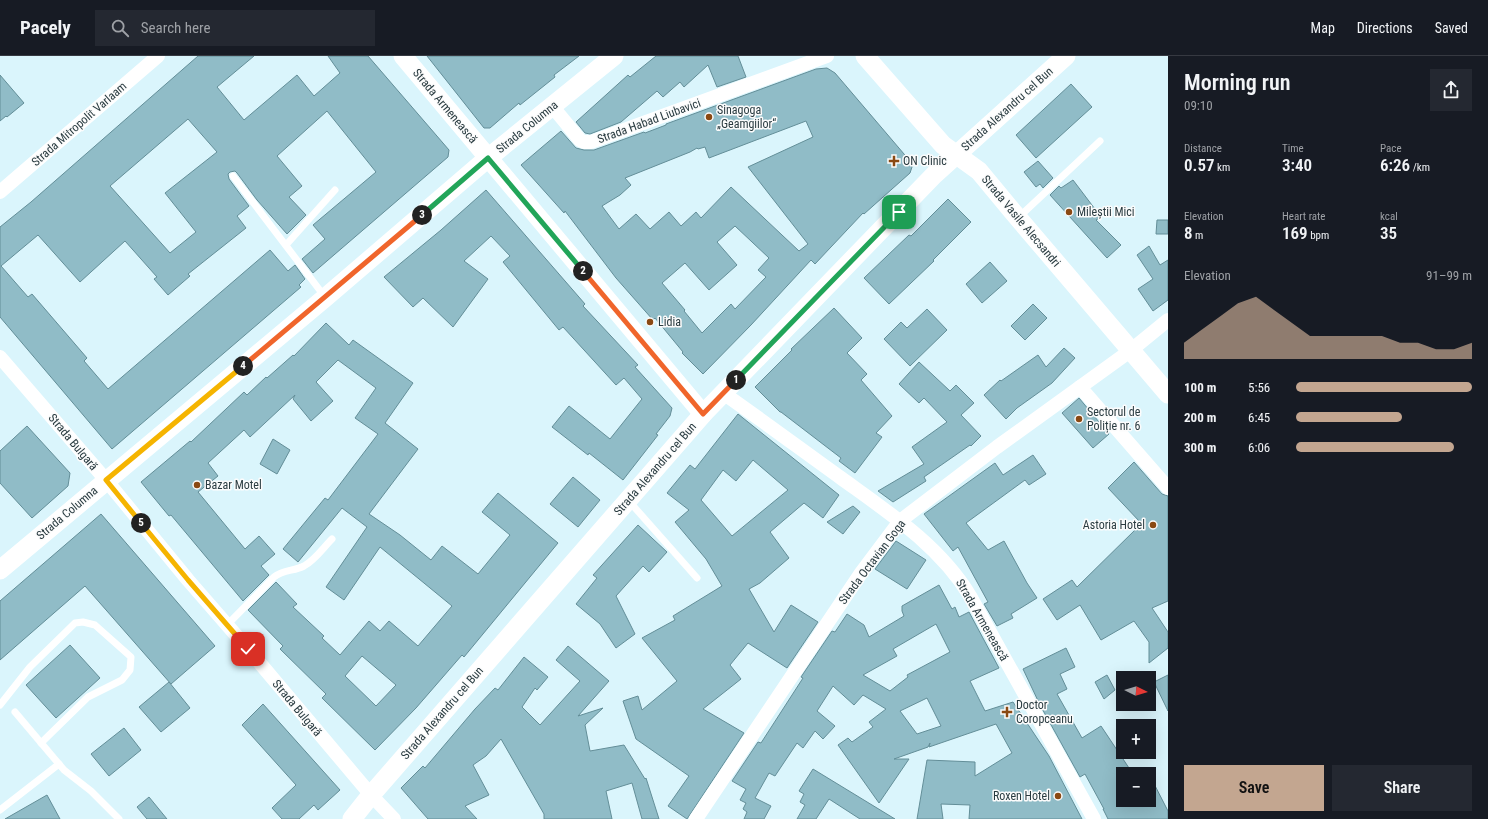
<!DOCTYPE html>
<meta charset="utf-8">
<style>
body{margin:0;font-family:"Roboto Condensed",sans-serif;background:#242831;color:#f1f3f6;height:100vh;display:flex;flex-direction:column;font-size:15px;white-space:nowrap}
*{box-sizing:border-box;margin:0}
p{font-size:13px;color:#9ea1a6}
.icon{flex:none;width:22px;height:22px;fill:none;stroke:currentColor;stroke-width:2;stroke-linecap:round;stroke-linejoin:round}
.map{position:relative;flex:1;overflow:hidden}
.panel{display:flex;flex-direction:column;background:#171b24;width:320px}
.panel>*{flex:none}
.needle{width:26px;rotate:95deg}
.buttons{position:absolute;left:1116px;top:615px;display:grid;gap:8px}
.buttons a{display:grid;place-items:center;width:40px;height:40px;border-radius:0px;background:#171b24;box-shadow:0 4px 16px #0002;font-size:20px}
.pin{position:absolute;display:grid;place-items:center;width:34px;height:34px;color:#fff;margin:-17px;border-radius:8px;box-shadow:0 2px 6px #0006}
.km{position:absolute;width:20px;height:20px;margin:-10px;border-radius:50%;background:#222;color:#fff;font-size:11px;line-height:20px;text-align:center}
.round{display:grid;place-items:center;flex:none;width:42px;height:42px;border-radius:0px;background:#242831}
.head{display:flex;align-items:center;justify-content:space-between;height:68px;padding:0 16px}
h1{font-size:22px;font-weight:600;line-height:30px}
.metrics{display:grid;grid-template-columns:repeat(3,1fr);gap:6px;height:68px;padding:4px 16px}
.metrics div{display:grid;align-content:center}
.metrics b{font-size:17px;font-weight:600}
.metrics small{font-size:11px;font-weight:400}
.metrics p{font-size:11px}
.chart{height:112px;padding:8px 16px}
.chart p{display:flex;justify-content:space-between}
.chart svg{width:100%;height:72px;margin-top:4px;fill:#c3a690;opacity:.7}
.primary-button{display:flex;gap:8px;margin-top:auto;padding:8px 16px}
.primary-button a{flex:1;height:46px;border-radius:0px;background:#c3a690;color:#111;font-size:16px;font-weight:600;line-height:46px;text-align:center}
.primary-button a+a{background:#242831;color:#f1f3f6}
ul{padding:0 16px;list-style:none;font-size:13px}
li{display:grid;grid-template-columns:64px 48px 1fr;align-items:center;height:30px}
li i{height:10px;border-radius:5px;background:#c3a690}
header{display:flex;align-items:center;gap:24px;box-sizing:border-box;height:56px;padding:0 20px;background:#171b24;border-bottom:1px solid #363941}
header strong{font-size:19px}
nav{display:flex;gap:22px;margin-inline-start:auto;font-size:14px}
.search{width:280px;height:36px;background:#242831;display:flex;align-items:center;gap:10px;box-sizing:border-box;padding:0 14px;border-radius:0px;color:#9ea1a6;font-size:15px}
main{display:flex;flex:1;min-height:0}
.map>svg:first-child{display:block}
.building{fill:#90bcc7;stroke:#638e98;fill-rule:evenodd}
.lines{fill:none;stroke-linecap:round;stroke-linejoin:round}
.lane{stroke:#fff;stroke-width:7}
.street{stroke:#fff;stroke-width:14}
.secondary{stroke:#fff;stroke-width:19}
.split-1-casing{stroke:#fff;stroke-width:8}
.split-2-casing{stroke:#fff;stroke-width:8}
.split-3-casing{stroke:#fff;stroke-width:8}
.split-4-casing{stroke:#fff;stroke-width:8}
.split-5-casing{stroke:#fff;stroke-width:8}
.split-6-casing{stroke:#fff;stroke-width:8}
.split-1{stroke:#22a559;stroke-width:5}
.split-2{stroke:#f0652b;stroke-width:5}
.split-3{stroke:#22a559;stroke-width:5}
.split-4{stroke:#f0652b;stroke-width:5}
.split-5{stroke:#f5b400;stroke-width:5}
.split-6{stroke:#f5b400;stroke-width:5}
.poi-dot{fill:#8a4913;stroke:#fcfcfc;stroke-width:1.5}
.labels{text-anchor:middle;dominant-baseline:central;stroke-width:3;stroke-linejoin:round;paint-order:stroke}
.street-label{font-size:12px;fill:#293b40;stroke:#fcfcfc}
.poi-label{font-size:12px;fill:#293b40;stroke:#fcfcfc;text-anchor:start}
</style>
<header>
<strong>Pacely</strong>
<div class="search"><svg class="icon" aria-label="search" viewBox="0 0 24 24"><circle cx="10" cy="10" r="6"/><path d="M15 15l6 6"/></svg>Search here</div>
<nav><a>Map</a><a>Directions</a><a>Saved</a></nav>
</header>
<main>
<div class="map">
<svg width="1168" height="763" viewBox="0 0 1168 763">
<rect width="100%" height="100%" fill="#daf5fc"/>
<g class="building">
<path d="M 198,0 L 254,0 L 217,31 L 244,64 L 297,19 L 314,40 L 340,17 L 328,0 L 368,0 L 449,94 L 448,101 L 313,217 L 302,203 L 325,183 L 313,169 L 376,116 L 327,55 L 277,100 L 302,130 L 289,141 L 306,159 L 287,178 L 257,144 L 237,117 L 235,115 L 230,116 L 228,118 L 229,123 L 249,150 L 237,160 L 246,172 L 188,218 L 190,220 L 168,239 L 154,223 L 157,221 L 125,185 L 80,226 L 38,179 L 1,210 L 28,241 L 32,238 L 87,302 L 84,305 L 108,333 L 270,194 L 288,215 L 295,209 L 305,223 L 299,229 L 301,231 L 112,393 L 0,261 L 0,171 L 31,146 ZM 188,63 L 217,96 L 165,137 L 196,176 L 170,197 L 110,130 Z"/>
<path d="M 427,0 L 579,0 L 554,19 L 555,21 L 520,49 L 519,47 L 490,72 L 484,72 Z"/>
<path d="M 656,0 L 738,0 L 746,21 L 717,31 L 708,9 L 684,31 L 680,26 L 663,41 L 657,35 L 621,66 L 590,78 L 585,77 L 576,66 L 628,19 L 630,21 Z"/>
<path d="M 827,12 L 835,17 L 910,105 L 912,111 L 910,117 L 864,158 L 863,157 L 815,208 L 811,204 L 751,269 L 703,318 L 682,297 L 683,296 L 655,262 L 653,264 L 616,222 L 565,155 L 564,157 L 521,109 L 561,75 L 576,92 L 584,94 L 594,94 L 644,76 L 645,77 L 666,69 L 666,68 L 816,13 ZM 806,65 L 813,81 L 748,111 L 808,188 L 799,195 L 731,131 L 701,162 L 696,156 L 681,170 L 669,156 L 650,173 L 636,158 L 619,173 L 602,150 L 620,139 L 631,129 L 625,122 L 690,96 L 697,92 L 698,93 L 705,91 L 709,102 ZM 735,170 L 769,202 L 758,214 L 766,221 L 735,253 L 731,248 L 702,277 L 684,255 L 685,254 L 662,227 L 685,207 L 709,234 L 737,209 L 717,186 Z"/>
<path d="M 0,19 L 24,47 L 7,61 L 6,60 L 0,65 Z"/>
<path d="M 1071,28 L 1092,51 L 1036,102 L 1016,79 Z"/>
<path d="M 1038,105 L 1053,122 L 1043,132 L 1040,128 L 1036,131 L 1024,116 Z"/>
<path d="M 1073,124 L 1101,161 L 1096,164 L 1121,189 L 1107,202 L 1050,139 L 1059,130 L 1061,132 Z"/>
<path d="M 486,134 L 585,248 L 583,250 L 638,309 L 635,311 L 672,352 L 670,360 L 656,378 L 658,379 L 623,424 L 589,397 L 588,399 L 552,371 L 569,350 L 610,383 L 642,343 L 624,322 L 616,329 L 563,271 L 559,274 L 503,206 L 510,200 L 491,180 L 464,205 L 488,223 L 453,271 L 423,242 L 413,251 L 384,221 L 441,174 Z"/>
<path d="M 948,143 L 971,166 L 933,204 L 934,205 L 889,248 L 864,222 L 909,179 L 911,180 Z"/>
<path d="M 1157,164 L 1168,164 L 1168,178 L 1156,178 Z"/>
<path d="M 1149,190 L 1160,209 L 1168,204 L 1168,244 L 1153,255 L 1138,233 L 1153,223 L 1137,199 Z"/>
<path d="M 990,206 L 1007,225 L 982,247 L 966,228 Z"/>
<path d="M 1033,248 L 1047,262 L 1025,284 L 1011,270 Z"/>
<path d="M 834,252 L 862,282 L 847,297 L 867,318 L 861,324 L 892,360 L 876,377 L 882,381 L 855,417 L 839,405 L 841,402 L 781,356 L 780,356 L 755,331 L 792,294 L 791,293 Z"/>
<path d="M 927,253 L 947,274 L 910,310 L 884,283 L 901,266 L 907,272 Z"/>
<path d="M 326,267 L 349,289 L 353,284 L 413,327 L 385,367 L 418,393 L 369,458 L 400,479 L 431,504 L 442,490 L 478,518 L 510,479 L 482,456 L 498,437 L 558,487 L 464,601 L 462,599 L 416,652 L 375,694 L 322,642 L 326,638 L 280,593 L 283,590 L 248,554 L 276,526 L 297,548 L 293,551 L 324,580 L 322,582 L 340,599 L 369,565 L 380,575 L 389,565 L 418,590 L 452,550 L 380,491 L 344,544 L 326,531 L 367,471 L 342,452 L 298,506 L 283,493 L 325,442 L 328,444 L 378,378 L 355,362 L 376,332 L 338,304 L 316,326 L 333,345 L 311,365 L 293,343 L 295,339 L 250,381 L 244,374 L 208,407 L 218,420 L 198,436 L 245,493 L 259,480 L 275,498 L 261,510 L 269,519 L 243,545 L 171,459 L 169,460 L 141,426 L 190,385 L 191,386 L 244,336 L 247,339 L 266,321 L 267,322 L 293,299 L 294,300 ZM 362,600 L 396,629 L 376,650 L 345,620 Z"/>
<path d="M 1064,292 L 1075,302 L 1052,327 L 1017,352 L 1006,363 L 984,339 L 1000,324 L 1001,325 L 1038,299 L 1046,311 Z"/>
<path d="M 919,306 L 950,335 L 956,329 L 974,347 L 961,359 L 981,380 L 971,390 L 970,389 L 924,421 L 926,425 L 893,446 L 878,435 L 924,408 L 912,391 L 947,366 L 924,342 L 919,347 L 899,328 Z"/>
<path d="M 1079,342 L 1109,378 L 1093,392 L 1062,357 Z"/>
<path d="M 738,358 L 839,439 L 823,462 L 804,447 L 770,476 L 789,502 L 760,527 L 749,533 L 774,576 L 791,549 L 818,566 L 787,612 L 748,587 L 730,609 L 741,623 L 703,653 L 744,677 L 687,763 L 668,750 L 689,720 L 636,683 L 623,645 L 638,640 L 642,654 L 677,625 L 642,582 L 675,564 L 673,560 L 722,530 L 706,503 L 675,466 L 689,454 L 667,437 L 690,409 L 695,413 ZM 753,404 L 788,434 L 732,480 L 701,444 L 723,414 L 736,425 Z"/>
<path d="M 27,370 L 70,417 L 68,430 L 32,462 L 0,427 L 0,395 Z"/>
<path d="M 273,383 L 290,394 L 277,418 L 260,408 Z"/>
<path d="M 1033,399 L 1046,418 L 1029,429 L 1025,424 L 966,467 L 988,494 L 1004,485 L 1027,527 L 1037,542 L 1011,558 L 1013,562 L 997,570 L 984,548 L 988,546 L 958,491 L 953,495 L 924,458 L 995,407 L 1003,419 Z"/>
<path d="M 1134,406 L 1162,438 L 1168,440 L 1168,545 L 1152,552 L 1168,576 L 1168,592 L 1149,607 L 1149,586 L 1134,565 L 1101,584 L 1080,549 L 1057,564 L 1043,543 L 1072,524 L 1077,531 L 1136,473 L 1135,471 L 1140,466 L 1108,432 Z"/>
<path d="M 573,421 L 600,444 L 578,471 L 550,448 Z"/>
<path d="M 853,450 L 860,456 L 843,478 L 827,466 Z"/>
<path d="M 101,458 L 215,590 L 171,628 L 85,530 L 0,604 L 0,545 Z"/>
<path d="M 638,469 L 667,496 L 649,516 L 643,510 L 616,540 L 635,578 L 616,592 L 600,568 L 576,548 L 597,522 L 593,519 Z"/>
<path d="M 896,485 L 926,504 L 907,533 L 875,513 Z"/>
<path d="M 939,529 L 952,553 L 955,551 L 959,561 L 969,556 L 999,612 L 970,625 L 985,655 L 1013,646 L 1049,700 L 1082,763 L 969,763 L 970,749 L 941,748 L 943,763 L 917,763 L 927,704 L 975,706 L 975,720 L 1012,697 L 996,668 L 929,691 L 930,687 L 928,691 L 894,703 L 909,703 L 879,747 L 838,689 L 848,682 L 852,686 L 873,671 L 869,666 L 886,653 L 863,639 L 854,649 L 833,630 L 817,655 L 835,670 L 823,683 L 815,675 L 803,692 L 797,687 L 775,720 L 769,717 L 755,742 L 771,750 L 764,763 L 744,763 L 747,756 L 743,753 L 746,747 L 740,744 L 746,733 L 732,725 L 758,686 L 761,687 L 803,622 L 801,621 L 832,575 L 835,576 L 847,558 L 864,569 L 869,581 L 904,560 L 902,555 L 902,550 ZM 936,568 L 950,596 L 907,619 L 908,621 L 890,635 L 863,619 L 897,600 L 893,593 ZM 927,642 L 941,670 L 917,678 L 900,655 Z"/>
<path d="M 70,589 L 100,622 L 56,662 L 26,629 Z"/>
<path d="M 568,590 L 609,625 L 578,660 L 603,652 L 585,669 L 590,695 L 624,689 L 645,723 L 646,722 L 659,763 L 642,763 L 632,727 L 606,735 L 612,763 L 544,763 L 544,758 L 501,683 L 486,700 L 473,709 L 489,739 L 465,750 L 477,763 L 428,763 L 401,732 L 423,710 L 425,712 L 475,653 L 495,632 L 498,634 L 524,601 L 548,621 L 537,634 L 535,632 L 522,651 L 540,669 L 580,625 L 556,604 Z"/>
<path d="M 1066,592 L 1075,611 L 1060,618 L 1067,633 L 1057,638 L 1082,682 L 1101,670 L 1133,718 L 1123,718 L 1123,744 L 1149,744 L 1149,718 L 1168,755 L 1168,763 L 1108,763 L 1103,753 L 1104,753 L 1085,718 L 1080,721 L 1040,649 L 1023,613 Z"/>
<path d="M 1107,619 L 1115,634 L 1104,643 L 1095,626 Z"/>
<path d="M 1168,619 L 1168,655 L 1154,626 Z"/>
<path d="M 169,626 L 190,652 L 161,676 L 139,651 Z"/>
<path d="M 263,648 L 340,734 L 318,754 L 314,749 L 299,763 L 282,763 L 272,752 L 296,729 L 242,669 Z"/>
<path d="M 124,672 L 141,694 L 109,720 L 91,698 Z"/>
<path d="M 813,713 L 895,763 L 860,763 L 829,743 L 816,763 L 797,763 L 805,749 L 800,746 L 804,738 L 799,735 Z"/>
<path d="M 47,739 L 60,763 L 5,763 Z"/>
<path d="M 149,741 L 167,763 L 147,763 L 137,751 Z"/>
</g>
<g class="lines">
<g class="lane">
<path d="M 233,120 L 325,241"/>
<path d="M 1018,162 L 1100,85"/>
<path d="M 286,189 L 335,134"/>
<path d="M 628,444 L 697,522"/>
<path d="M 227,569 L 274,521 C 283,514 294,515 304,510 C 315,504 323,492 332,483"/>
<path d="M 0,649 L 30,611 L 75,567 L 83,566 L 95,569 L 131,601 L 130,614 L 122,624 L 88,641 L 41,687"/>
<path d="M 15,656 L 64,714 L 91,735 L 119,763"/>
<path d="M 0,754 L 59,708"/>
</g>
<g class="street">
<path d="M 552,50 L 580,84 L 584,86 L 591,86 L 827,0"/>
<path d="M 0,136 L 158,0"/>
<path d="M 0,301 L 106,424 L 188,524 L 248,593 L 371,739 L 394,763"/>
<path d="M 1080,331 L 1168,432"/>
<path d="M 723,337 C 763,365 802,394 841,422 C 888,456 940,490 970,540 L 1094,763"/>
<path d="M 696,763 L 861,517 L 900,465 L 997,391 L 1130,295 L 1168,264"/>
</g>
<g class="secondary">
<path d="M 403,0 L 703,358"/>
<path d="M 865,0 L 943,89 L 979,115 L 1013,156 L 1168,338"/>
<path d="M 0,514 L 326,241 L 488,102 L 614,0"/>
<path d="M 352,763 L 371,739 L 703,358 L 934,119 L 1066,0"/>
</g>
</g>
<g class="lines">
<defs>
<path id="split-1" d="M 736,324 L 899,156"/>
<path id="split-2" d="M 583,215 L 703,358 L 736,324"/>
<path id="split-3" d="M 422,159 L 488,102 L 583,215"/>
<path id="split-4" d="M 243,310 L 422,159"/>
<path id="split-5" d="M 141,467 L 106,424 L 243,310"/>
<path id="split-6" d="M 141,467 L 188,524 L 248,593"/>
</defs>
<use href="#split-1" class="split-1-casing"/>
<use href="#split-2" class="split-2-casing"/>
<use href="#split-3" class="split-3-casing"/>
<use href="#split-4" class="split-4-casing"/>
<use href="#split-5" class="split-5-casing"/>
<use href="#split-6" class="split-6-casing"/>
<use href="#split-1" class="split-1"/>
<use href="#split-2" class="split-2"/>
<use href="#split-3" class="split-3"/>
<use href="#split-4" class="split-4"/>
<use href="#split-5" class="split-5"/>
<use href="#split-6" class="split-6"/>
</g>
<g class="poi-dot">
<circle cx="709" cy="61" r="4"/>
<path d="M892 99h4v4h4v4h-4v4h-4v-4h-4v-4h4z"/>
<circle cx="1069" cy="156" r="4"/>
<circle cx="650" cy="266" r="4"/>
<circle cx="1079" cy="363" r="4"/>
<circle cx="197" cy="429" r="4"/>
<circle cx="1153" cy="469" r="4"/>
<path d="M1005 650h4v4h4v4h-4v4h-4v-4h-4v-4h4z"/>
<circle cx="1058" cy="740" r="4"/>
</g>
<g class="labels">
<g class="street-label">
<text transform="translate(445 50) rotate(50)">Strada Armenească</text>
<text transform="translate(1007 53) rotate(-42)">Strada Alexandru cel Bun</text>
<text transform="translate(649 65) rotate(-20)">Strada Habad Liubavici</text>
<text transform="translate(79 68) rotate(-41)">Strada Mitropolit Varlaam</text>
<text transform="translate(527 71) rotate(-39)">Strada Columna</text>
<text transform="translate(1021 165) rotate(50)">Strada Vasile Alecsandri</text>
<text transform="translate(73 386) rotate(50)">Strada Bulgară</text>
<text transform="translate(655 413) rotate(-49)">Strada Alexandru cel Bun</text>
<text transform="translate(67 457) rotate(-40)">Strada Columna</text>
<text transform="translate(872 506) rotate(-53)">Strada Octavian Goga</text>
<text transform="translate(982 564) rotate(60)">Strada Armenească</text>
<text transform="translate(297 652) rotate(50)">Strada Bulgară</text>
<text transform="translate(442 657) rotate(-49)">Strada Alexandru cel Bun</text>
</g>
<g class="poi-label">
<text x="717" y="54">Sinagoga<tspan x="717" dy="14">„Geamgiilor“</tspan></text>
<text x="903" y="105">ON Clinic</text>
<text x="1077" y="156">Mileștii Mici</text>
<text x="658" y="266">Lidia</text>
<text x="1087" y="356">Sectorul de<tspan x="1087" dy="14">Poliție nr. 6</tspan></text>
<text x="205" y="429">Bazar Motel</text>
<text x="1145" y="469" text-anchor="end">Astoria Hotel</text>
<text x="1016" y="649">Doctor<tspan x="1016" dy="14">Coropceanu</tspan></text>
<text x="1050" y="740" text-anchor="end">Roxen Hotel</text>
</g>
</g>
</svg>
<div class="buttons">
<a><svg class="needle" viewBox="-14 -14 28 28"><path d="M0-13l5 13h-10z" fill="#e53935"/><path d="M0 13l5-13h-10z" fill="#9ea1a6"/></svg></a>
<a>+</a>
<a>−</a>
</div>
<div class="pin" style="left:899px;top:156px;background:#1e9e55"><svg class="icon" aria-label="arrive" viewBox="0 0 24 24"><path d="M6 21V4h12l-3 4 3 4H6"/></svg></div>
<div class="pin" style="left:248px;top:593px;background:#d93025"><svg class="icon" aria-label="check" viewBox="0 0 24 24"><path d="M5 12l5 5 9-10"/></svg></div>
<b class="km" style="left:736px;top:324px">1</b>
<b class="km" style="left:583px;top:215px">2</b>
<b class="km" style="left:422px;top:159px">3</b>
<b class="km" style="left:243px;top:310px">4</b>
<b class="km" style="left:141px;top:467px">5</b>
</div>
<section class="panel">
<div class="head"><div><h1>Morning run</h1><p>09:10</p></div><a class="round"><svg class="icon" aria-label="share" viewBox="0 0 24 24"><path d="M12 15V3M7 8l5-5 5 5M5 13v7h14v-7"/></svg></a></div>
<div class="metrics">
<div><p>Distance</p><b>0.57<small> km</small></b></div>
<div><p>Time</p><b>3:40</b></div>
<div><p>Pace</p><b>6:26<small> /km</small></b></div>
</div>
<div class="metrics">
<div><p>Elevation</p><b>8<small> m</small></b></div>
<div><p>Heart rate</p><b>169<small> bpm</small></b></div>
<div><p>kcal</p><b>35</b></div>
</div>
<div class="chart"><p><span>Elevation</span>91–99 m</p>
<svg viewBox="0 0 160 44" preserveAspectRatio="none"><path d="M0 44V34L10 26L20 18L30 10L40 6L50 14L60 22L70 30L80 30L90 30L100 30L110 30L120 34L130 34L140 38L150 38L160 34V44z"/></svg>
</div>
<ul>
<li><b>100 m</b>5:56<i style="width:100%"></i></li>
<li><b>200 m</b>6:45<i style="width:60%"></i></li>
<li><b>300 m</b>6:06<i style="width:90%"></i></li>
</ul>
<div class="primary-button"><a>Save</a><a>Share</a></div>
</section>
</main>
